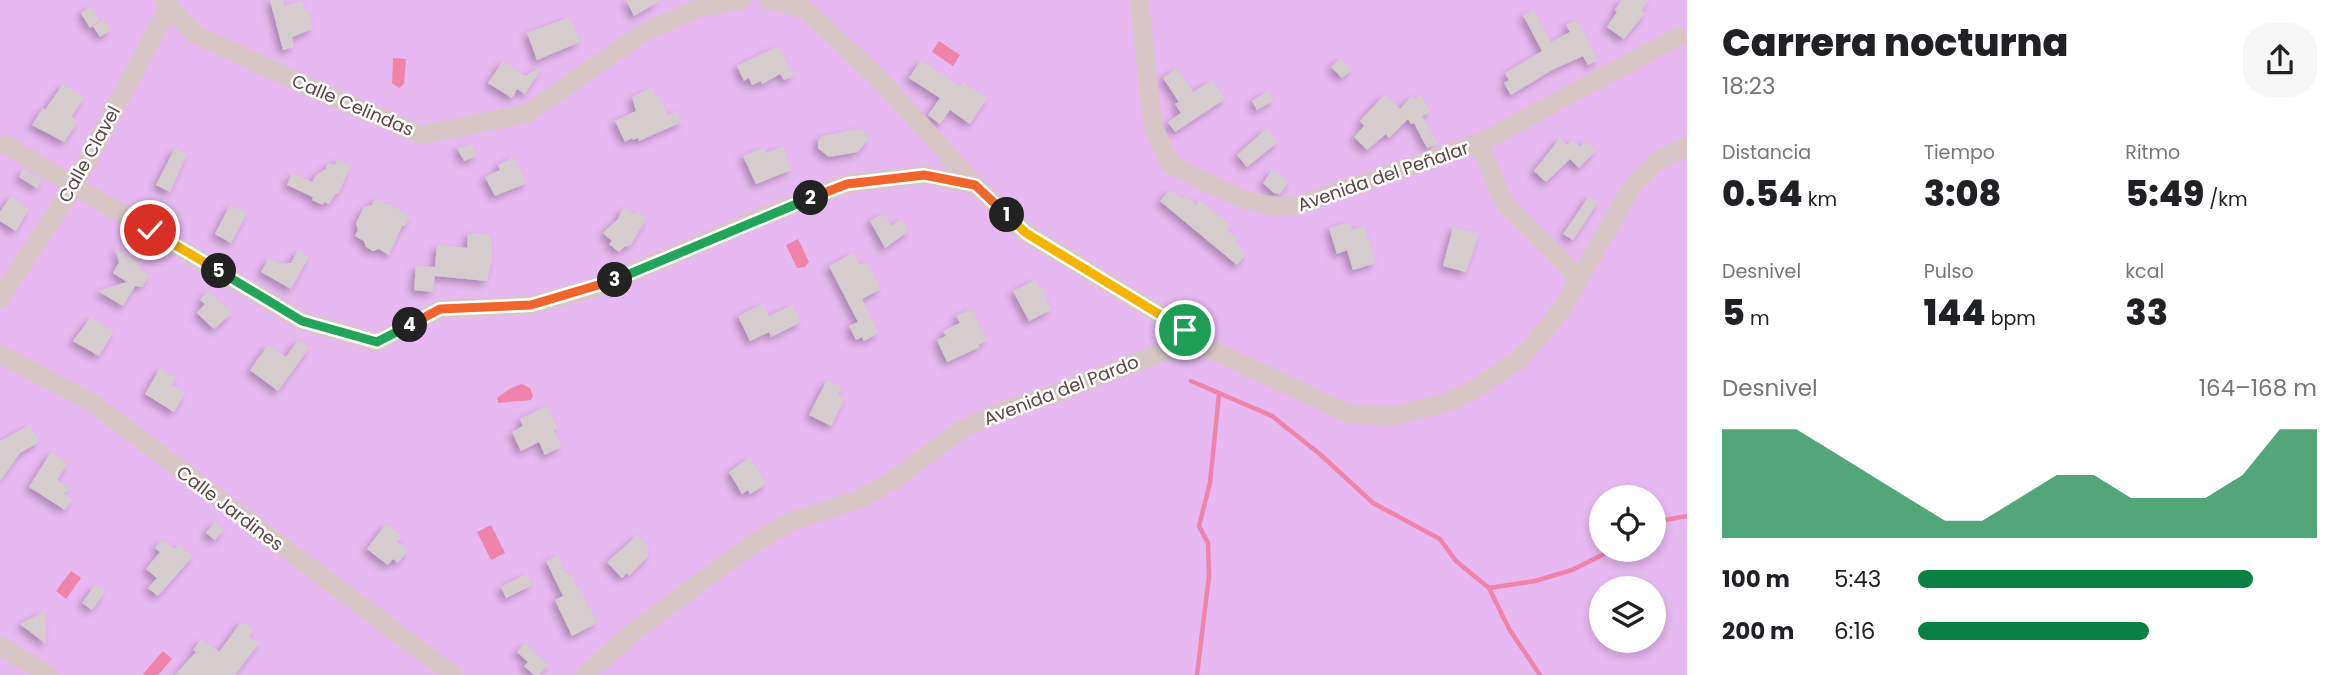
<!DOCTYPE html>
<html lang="es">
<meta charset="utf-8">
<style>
body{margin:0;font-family:Poppins,sans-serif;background:#f6f6f6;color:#202124;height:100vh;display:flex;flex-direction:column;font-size:26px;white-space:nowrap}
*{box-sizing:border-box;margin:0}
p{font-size:23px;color:#757577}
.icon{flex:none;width:38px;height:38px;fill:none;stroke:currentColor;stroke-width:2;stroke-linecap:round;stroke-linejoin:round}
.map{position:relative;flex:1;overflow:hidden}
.panel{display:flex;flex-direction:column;background:#fff;width:665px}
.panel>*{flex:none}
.controls{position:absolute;left:1589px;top:485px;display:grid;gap:14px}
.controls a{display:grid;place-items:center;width:77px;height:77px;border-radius:50%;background:#fff;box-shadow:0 4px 10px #0003;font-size:35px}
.pin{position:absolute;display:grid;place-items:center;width:60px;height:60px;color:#fff;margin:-30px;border:4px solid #fff;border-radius:50%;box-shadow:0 2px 7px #0007}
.km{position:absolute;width:35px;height:35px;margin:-18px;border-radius:50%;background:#222;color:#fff;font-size:19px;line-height:35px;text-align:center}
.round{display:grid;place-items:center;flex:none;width:74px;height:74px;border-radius:28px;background:#f6f6f6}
.headline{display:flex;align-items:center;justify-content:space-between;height:119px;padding:0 35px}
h1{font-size:38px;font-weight:800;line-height:52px}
.stats{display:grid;grid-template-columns:repeat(3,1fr);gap:10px;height:119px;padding:7px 35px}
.stats div{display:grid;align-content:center}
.stats b{font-size:35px;font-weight:800}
.stats small{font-size:19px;font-weight:400}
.stats p{font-size:19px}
.chart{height:196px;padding:14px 35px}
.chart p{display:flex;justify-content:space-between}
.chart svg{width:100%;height:126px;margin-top:7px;fill:#0b8043;opacity:.7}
ul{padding:0 35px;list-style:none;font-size:23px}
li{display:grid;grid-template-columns:112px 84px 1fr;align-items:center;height:52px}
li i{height:18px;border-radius:9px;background:#0b8043}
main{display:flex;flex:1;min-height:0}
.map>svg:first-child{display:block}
.green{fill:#e7b8f1;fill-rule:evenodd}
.water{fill:#f083a9}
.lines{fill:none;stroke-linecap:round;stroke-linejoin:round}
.stream{stroke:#f083a9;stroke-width:4.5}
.building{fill:#d5cdcd;filter:url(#shadow)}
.minor{stroke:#d8c6c7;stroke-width:19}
.split-1-casing{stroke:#fff;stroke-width:14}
.split-2-casing{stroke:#fff;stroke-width:14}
.split-3-casing{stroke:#fff;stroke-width:14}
.split-4-casing{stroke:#fff;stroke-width:14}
.split-5-casing{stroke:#fff;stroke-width:14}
.split-6-casing{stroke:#fff;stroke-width:14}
.split-1{stroke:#f5b400;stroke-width:9}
.split-2{stroke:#f0652b;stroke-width:9}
.split-3{stroke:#22a559;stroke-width:9}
.split-4{stroke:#f0652b;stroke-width:9}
.split-5{stroke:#22a559;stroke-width:9}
.split-6{stroke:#f5b400;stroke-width:9}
.labels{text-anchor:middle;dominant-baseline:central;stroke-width:5;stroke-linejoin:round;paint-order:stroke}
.street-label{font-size:18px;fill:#5b4546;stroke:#fff}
</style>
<main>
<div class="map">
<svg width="1687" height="675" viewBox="0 0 1687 675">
<defs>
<filter id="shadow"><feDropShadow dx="-4" dy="4" stdDeviation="3.5" flood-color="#0004"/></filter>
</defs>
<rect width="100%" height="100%" fill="#edf0ee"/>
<path class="green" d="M 0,0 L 1687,0 L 1687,675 L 0,675 ZM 1601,497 L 1654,497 L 1654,550 L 1601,550 ZM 1601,588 L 1654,588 L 1654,640 L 1601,640 Z"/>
<g class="water">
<path d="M 939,41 L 960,55 L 953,66 L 932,52 Z"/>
<path d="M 393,58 L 406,59 L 404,84 L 399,88 L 392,83 Z"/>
<path d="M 798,239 L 809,262 L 805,267 L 797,268 L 786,245 Z"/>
<path d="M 522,384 L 530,388 L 533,396 L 531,400 L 498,403 L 497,398 L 511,388 Z"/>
<path d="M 491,525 L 505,553 L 491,560 L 477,532 Z"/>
<path d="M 71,571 L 81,578 L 66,599 L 56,591 Z"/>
<path d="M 163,651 L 172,659 L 158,675 L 145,675 L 143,674 Z"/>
</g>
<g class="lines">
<g class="stream">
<path d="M 1191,381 L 1272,416 L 1321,455 L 1373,503 L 1440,539 L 1456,561 L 1489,588 L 1509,629 L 1540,675"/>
<path d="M 1654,522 L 1687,516"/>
<path d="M 1489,588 L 1535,581 L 1572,570 L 1612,550"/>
<path d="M 1197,675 L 1209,576 L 1208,543 L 1199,526 L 1210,483 L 1219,394"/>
</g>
</g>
<g class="building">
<path d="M 270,0 L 283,0 L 284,6 L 302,1 L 304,9 L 308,9 L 313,29 L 292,37 L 294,47 L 283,50 Z"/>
<path d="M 626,0 L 661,0 L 634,16 Z"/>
<path d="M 1622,0 L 1649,0 L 1642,10 L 1645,13 L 1624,39 L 1607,27 L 1617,12 L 1615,10 Z"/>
<path d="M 92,6 L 100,20 L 90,28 L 81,13 Z"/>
<path d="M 1534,10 L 1551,42 L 1570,32 L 1566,25 L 1577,20 L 1598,60 L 1588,65 L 1583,56 L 1552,70 L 1511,95 L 1504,83 L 1509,80 L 1505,73 L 1542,51 L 1523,15 Z"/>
<path d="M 570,17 L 580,42 L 537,60 L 527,33 Z"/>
<path d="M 104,19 L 111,30 L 100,37 L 93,26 Z"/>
<path d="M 778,46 L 794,76 L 784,80 L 780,74 L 762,84 L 761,81 L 752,85 L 749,78 L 744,81 L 737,66 Z"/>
<path d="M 1341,58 L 1352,69 L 1342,78 L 1331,67 Z"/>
<path d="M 921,60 L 960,86 L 963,82 L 987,98 L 970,124 L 950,110 L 940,124 L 928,115 L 940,98 L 909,78 Z"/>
<path d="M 503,61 L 525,76 L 542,67 L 525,94 L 517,89 L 512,98 L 488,83 Z"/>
<path d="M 1177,68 L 1193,92 L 1212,80 L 1225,99 L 1175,132 L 1168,122 L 1181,113 L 1175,104 L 1179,102 L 1163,78 Z"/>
<path d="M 63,84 L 84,98 L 71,117 L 78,121 L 64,142 L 32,125 L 43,108 L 45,110 Z"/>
<path d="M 651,88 L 654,96 L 658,94 L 668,115 L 677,111 L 682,122 L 639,141 L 638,138 L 633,140 L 632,138 L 625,142 L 615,121 L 636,111 L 632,97 Z"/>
<path d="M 1268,91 L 1274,100 L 1257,110 L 1252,101 Z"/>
<path d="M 1385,94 L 1400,109 L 1412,96 L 1414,99 L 1421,95 L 1430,112 L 1422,116 L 1438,144 L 1427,148 L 1414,123 L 1411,124 L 1408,119 L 1389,138 L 1386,134 L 1367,150 L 1354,137 L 1364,126 L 1360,121 Z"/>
<path d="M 1267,128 L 1278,142 L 1247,167 L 1237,155 Z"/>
<path d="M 858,129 L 864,131 L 868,139 L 858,152 L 829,157 L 818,148 L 818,141 L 822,136 Z"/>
<path d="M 1560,138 L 1567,145 L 1572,140 L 1580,147 L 1585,141 L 1596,150 L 1579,168 L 1570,159 L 1546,182 L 1534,171 Z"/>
<path d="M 472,145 L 477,156 L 464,161 L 457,148 Z"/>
<path d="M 783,146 L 791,170 L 756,184 L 743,156 L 764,148 L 766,153 Z"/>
<path d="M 175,148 L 187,154 L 170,192 L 156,185 Z"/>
<path d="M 514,157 L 527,183 L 495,196 L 485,177 L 500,170 L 498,165 Z"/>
<path d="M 337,159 L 351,166 L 338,194 L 336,193 L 329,204 L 324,202 L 323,205 L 312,200 L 313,197 L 287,185 L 292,173 L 312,182 L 316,175 L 326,169 L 328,163 L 335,165 Z"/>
<path d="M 23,169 L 42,180 L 37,188 L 19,177 Z"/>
<path d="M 1272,170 L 1289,181 L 1280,194 L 1274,193 L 1263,183 Z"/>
<path d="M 1170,190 L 1183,199 L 1186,196 L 1196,205 L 1200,200 L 1231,225 L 1227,230 L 1238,239 L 1235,242 L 1246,254 L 1237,265 L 1160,201 Z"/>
<path d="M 11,196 L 29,209 L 16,231 L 0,221 L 0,212 Z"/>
<path d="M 1589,196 L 1598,202 L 1573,240 L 1563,234 Z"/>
<path d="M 376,198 L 387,205 L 390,204 L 410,217 L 405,226 L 402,226 L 389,255 L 379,249 L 373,251 L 366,247 L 364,241 L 355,236 L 358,230 L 356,223 L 364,207 L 372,205 Z"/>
<path d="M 230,205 L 247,213 L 231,243 L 215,234 Z"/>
<path d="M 627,208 L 634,214 L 637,211 L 646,219 L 631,245 L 624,247 L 619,252 L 609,244 L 612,241 L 603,233 L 618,219 L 622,210 Z"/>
<path d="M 884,213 L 891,226 L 902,219 L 909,231 L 885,248 L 870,221 Z"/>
<path d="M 1349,222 L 1352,230 L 1364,226 L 1376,263 L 1353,270 L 1347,250 L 1337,254 L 1329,228 Z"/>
<path d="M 1453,227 L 1479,234 L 1466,272 L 1443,266 Z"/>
<path d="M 468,233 L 491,235 L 492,258 L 487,281 L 435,276 L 433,292 L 414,290 L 416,266 L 435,267 L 437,245 L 467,248 Z"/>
<path d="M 115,248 L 142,264 L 139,269 L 149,275 L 142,287 L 135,286 L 123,306 L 98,291 L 127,282 L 113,273 L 119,262 Z"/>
<path d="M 298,250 L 309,256 L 291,289 L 261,272 L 269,258 L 280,264 L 291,263 Z"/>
<path d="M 853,253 L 860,265 L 867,262 L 881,289 L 862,299 L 879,333 L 864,341 L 862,337 L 856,340 L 849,326 L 858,322 L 829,266 Z"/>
<path d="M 1035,280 L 1040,288 L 1042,287 L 1051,310 L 1029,321 L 1013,291 Z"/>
<path d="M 208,291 L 232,313 L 214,329 L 197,313 L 205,304 L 200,300 Z"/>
<path d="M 763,304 L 769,316 L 793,305 L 801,322 L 771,337 L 769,332 L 750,341 L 738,316 Z"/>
<path d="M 972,309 L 987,340 L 978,345 L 980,347 L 947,362 L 937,340 L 946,336 L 943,331 L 960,323 L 956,316 Z"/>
<path d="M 91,317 L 114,331 L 99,356 L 73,341 Z"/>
<path d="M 298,340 L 309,348 L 278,391 L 250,370 L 268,345 L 286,357 Z"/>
<path d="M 160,368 L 176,377 L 171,385 L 185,393 L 174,412 L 145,394 Z"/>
<path d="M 827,380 L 842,387 L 838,395 L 845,398 L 831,426 L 809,415 Z"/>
<path d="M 546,406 L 559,430 L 553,429 L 562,446 L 545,455 L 539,442 L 521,451 L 512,432 L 523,426 L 520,419 Z"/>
<path d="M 30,425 L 39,442 L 20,453 L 0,481 L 0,441 Z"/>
<path d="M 51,452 L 68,463 L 57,480 L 69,488 L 64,494 L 72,499 L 65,510 L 29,487 Z"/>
<path d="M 750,457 L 766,484 L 750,494 L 748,490 L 742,494 L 729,472 Z"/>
<path d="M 215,522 L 224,529 L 215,540 L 206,533 Z"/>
<path d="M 386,524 L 402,536 L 397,542 L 408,550 L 398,563 L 393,559 L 388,565 L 367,549 Z"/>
<path d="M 638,535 L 648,548 L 648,556 L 629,576 L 627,573 L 622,578 L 607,562 Z"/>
<path d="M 162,540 L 175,549 L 179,544 L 193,556 L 158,596 L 148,588 L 157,578 L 146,569 L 160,552 L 155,548 Z"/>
<path d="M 558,556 L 566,574 L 570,572 L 577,588 L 579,587 L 597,623 L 572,636 L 555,600 L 563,596 L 546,561 Z"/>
<path d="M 526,574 L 532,585 L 506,598 L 501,587 Z"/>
<path d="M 95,585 L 105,592 L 92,610 L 82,603 Z"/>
<path d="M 45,611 L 46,627 L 46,644 L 20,624 Z"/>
<path d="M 242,621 L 254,630 L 249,636 L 259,643 L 235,675 L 175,675 L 196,652 L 193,650 L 201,639 L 219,652 Z"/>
<path d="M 525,643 L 548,665 L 539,675 L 534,675 L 524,666 L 528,662 L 517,652 Z"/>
</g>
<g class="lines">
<g class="minor">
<path d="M 164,0 L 195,34 L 302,84 L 422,135 L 528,113 L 644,32 L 700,8 L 742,0"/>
<path d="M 768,0 L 805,9 L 883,83 L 975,185 L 1026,233 L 1185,330 L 1188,345"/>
<path d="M 1139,0 L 1153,127 L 1170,164 C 1208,182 1252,211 1295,206 L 1479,143 L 1678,37"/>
<path d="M 1479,143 L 1505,204 L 1580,279"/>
<path d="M 6,145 L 302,321 L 377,342 L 440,309 L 531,305 L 601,286 L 776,211 L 847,184 L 924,175 L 975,185"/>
<path d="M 0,298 L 75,184 L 169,6"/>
<path d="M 0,354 L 91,402 L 453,675"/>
<path d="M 0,646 L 48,675"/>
<path d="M 585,675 L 632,633 L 748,547 L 790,522 L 860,499 L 895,479 L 959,431 L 1004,410 L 1057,393 L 1171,349 L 1201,345 L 1349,414 L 1393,416 L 1447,402 L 1470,392 L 1517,361 L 1537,340 L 1561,310 L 1632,187 L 1656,162 L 1687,146"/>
</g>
</g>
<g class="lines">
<defs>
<path id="split-1" d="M 1007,215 L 1026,233 L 1185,330"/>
<path id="split-2" d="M 811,198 L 847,184 L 924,175 L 975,185 L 1007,215"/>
<path id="split-3" d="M 615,280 L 811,198"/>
<path id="split-4" d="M 410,325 L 440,309 L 531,305 L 615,280"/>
<path id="split-5" d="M 219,271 L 302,321 L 377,342 L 410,325"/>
<path id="split-6" d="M 150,230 L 219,271"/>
</defs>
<use href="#split-1" class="split-1-casing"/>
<use href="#split-2" class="split-2-casing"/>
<use href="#split-3" class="split-3-casing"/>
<use href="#split-4" class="split-4-casing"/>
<use href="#split-5" class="split-5-casing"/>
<use href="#split-6" class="split-6-casing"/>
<use href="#split-1" class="split-1"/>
<use href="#split-2" class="split-2"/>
<use href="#split-3" class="split-3"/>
<use href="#split-4" class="split-4"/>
<use href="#split-5" class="split-5"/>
<use href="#split-6" class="split-6"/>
</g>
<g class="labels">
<g class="street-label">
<text transform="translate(353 105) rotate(23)">Calle Celindas</text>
<text transform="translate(89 154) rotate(-61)">Calle Clavel</text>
<text transform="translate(1383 176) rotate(-19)">Avenida del Peñalar</text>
<text transform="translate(1061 390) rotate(-21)">Avenida del Pardo</text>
<text transform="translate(230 508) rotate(37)">Calle Jardines</text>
</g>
</g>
</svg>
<div class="controls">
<a><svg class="icon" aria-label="locate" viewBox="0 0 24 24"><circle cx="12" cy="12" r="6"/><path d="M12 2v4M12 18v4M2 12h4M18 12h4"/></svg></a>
<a><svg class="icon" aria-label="layers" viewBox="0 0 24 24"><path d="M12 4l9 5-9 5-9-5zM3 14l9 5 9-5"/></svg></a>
</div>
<div class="pin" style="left:1185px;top:330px;background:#1e9e55"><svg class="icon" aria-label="arrive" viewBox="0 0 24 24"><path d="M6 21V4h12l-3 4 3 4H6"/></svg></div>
<div class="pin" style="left:150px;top:230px;background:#d93025"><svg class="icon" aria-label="check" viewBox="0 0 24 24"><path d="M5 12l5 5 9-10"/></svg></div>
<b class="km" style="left:1007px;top:215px">1</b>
<b class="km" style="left:811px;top:198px">2</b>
<b class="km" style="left:615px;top:280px">3</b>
<b class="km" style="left:410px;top:325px">4</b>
<b class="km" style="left:219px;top:271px">5</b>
</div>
<section class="panel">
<div class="headline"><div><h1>Carrera nocturna</h1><p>18:23</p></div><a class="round"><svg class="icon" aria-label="share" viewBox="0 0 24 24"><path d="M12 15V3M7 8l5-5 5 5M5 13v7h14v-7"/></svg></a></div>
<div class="stats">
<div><p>Distancia</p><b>0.54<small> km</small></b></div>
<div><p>Tiempo</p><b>3:08</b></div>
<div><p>Ritmo</p><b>5:49<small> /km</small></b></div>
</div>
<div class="stats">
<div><p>Desnivel</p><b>5<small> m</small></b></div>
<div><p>Pulso</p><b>144<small> bpm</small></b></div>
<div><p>kcal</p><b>33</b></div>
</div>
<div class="chart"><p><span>Desnivel</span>164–168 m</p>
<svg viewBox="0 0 160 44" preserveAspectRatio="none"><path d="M0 44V6L10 6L20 6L30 14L40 22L50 30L60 38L70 38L80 30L90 22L100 22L110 30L120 30L130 30L140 22L150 6L160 6V44z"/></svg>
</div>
<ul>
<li><b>100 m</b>5:43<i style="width:84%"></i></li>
<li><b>200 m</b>6:16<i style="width:58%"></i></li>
</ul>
</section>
</main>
